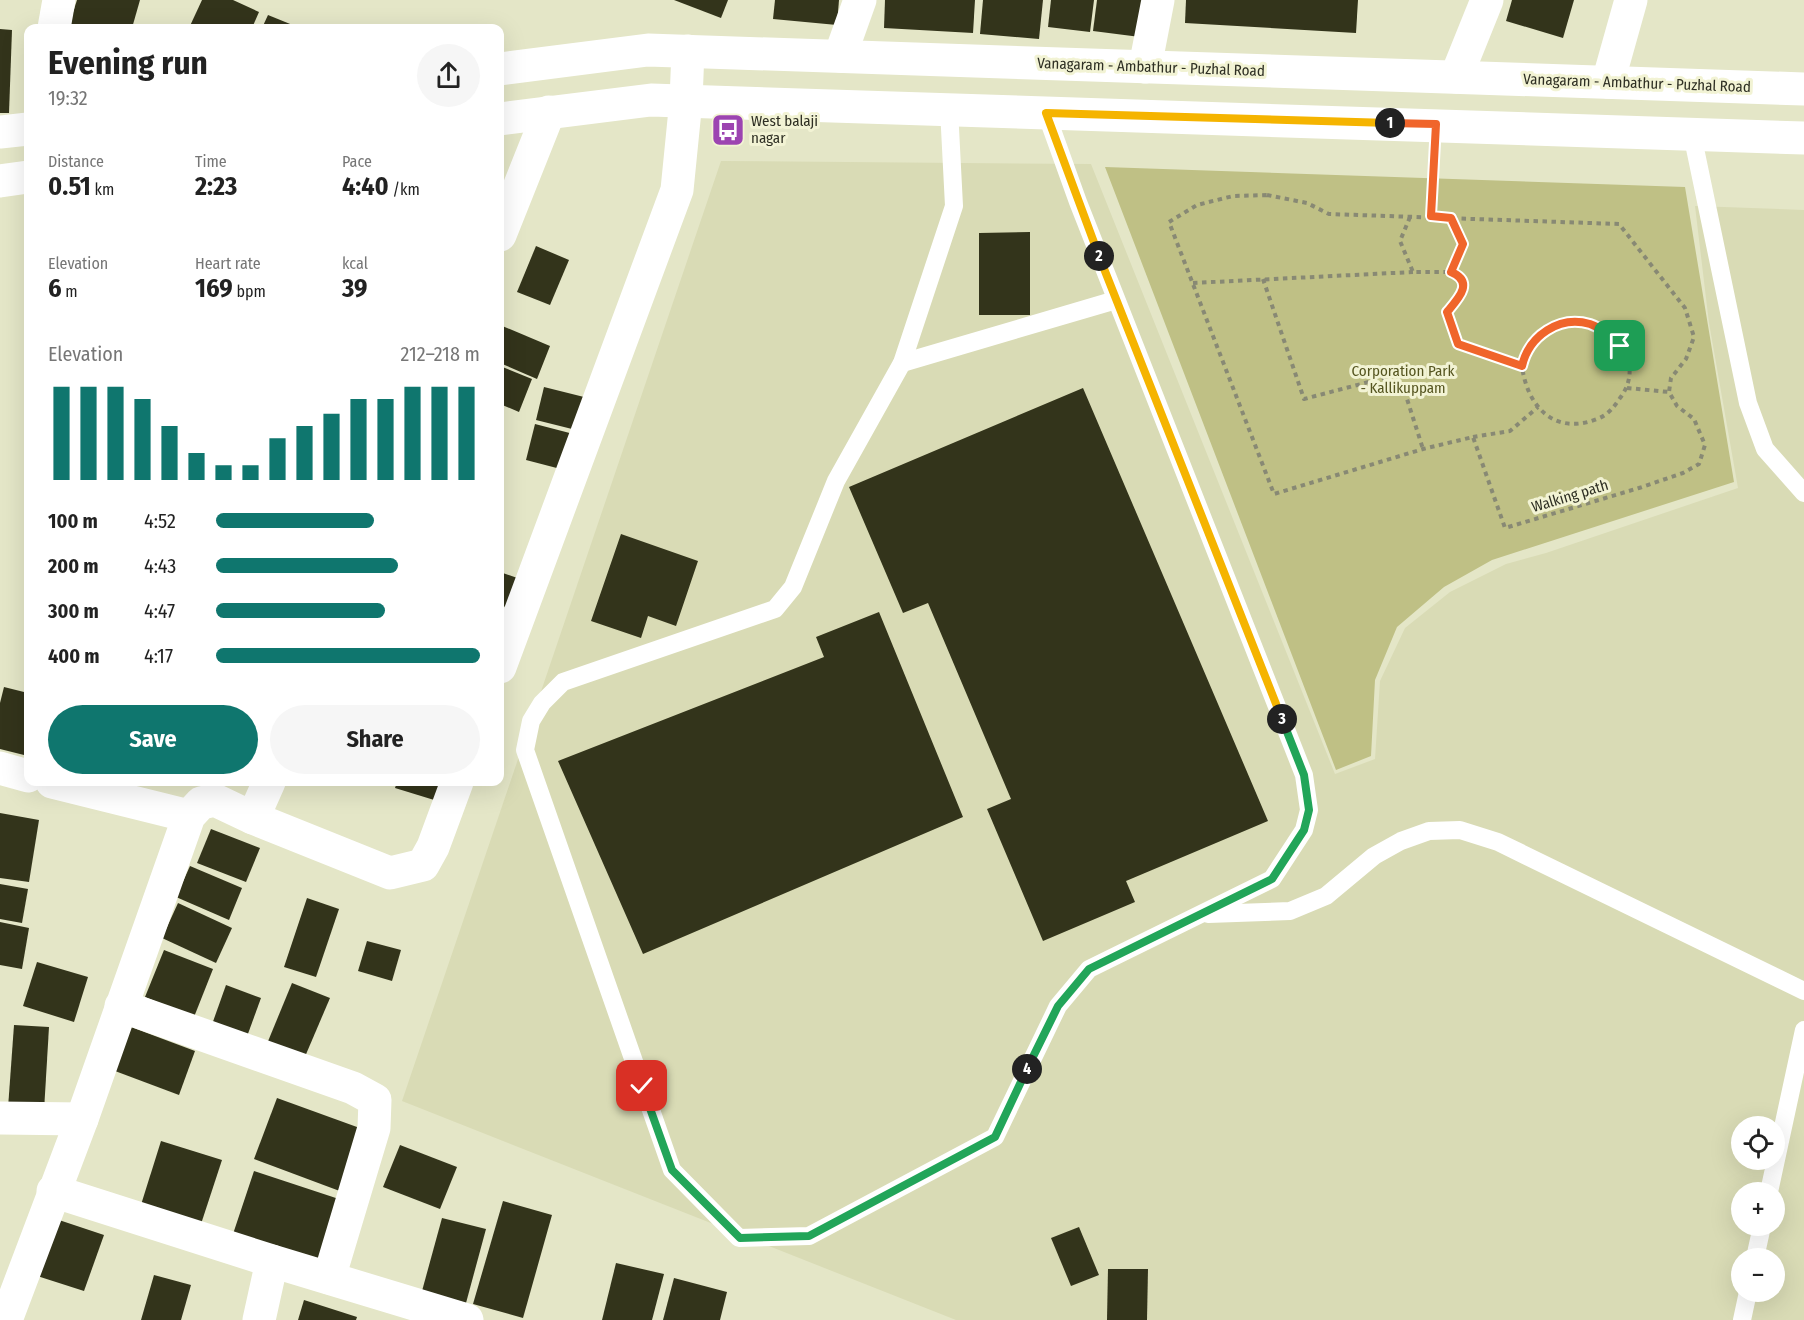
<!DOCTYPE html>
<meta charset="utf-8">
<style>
body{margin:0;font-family:"Fira Sans Condensed",sans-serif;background:#f6f6f6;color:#222;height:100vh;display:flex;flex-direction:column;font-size:22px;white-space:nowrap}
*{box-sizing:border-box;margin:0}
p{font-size:20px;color:#767676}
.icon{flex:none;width:33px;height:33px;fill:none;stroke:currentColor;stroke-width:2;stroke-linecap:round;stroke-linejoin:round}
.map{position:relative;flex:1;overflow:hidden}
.details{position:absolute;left:24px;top:24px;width:480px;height:762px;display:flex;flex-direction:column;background:#fff;border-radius:12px;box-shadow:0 6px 24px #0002}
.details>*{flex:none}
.fabs{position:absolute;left:1731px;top:1116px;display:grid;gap:12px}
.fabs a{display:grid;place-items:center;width:54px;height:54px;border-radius:50%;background:#fff;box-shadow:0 6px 24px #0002;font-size:30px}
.pin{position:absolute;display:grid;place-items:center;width:51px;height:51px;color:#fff;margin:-26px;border-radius:12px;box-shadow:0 3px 9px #0006}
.km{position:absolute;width:30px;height:30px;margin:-15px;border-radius:50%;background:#222;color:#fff;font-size:16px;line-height:30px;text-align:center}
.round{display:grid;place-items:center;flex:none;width:63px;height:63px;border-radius:32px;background:#f6f6f6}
.summary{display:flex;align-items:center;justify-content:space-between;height:102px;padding:0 24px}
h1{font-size:33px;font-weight:700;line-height:45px}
.figures{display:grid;grid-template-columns:repeat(3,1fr);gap:9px;height:102px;padding:6px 24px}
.figures div{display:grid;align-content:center}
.figures b{font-size:26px;font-weight:700}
.figures small{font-size:16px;font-weight:400}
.figures p{font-size:16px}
.chart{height:168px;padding:12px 24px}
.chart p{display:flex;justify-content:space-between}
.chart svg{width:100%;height:108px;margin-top:6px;stroke:#0f766e;stroke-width:6}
.cta{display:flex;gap:12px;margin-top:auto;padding:12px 24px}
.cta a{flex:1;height:69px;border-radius:36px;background:#0f766e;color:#fff;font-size:24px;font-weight:700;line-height:69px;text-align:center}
.cta a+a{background:#f6f6f6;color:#222}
ul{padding:0 24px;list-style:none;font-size:20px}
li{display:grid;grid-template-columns:96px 72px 1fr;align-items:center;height:45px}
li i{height:15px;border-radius:8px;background:#0f766e}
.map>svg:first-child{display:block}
.built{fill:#d9dbb5;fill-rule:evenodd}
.green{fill:#bfc085}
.building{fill:#33341b}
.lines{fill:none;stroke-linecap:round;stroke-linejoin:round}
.path{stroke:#888974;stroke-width:4;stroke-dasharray:4.5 4.5;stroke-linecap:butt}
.service{stroke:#fff;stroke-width:18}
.minor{stroke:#fff;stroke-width:33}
.primary{stroke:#fff;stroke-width:33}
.split-1-casing{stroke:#fff;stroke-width:12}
.split-2-casing{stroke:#fff;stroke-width:12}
.split-3-casing{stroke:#fff;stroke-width:12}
.split-4-casing{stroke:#fff;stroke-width:12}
.split-5-casing{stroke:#fff;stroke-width:12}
.split-1{stroke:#f0652b;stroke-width:8}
.split-2{stroke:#f5b400;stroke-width:8}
.split-3{stroke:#f5b400;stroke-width:8}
.split-4{stroke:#22a559;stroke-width:8}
.split-5{stroke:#22a559;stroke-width:8}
.labels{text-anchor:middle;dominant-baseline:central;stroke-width:6;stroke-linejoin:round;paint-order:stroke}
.street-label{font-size:15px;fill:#2e2f23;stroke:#f2f3d4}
.poi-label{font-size:15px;fill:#2e2f23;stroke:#f2f3d4;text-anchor:start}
.park-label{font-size:15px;fill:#555520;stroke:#f2f3d4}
</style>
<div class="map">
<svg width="1804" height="1320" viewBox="0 0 1804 1320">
<rect width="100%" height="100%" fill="#e4e6c7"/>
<path class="built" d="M 721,161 L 1091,164 L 1335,774 L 1375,759 L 1380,681 L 1405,628 L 1450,592 L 1506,564 L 1546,553 L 1738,488 L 1709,323 L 1695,206 L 1804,210 L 1804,1320 L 956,1320 L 402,1101 ZM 1742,1126 L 1774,1126 L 1774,1160 L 1742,1160 ZM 1742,1192 L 1774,1192 L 1774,1226 L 1742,1226 ZM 1742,1258 L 1774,1258 L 1774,1292 L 1742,1292 Z"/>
<path class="green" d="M 1105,167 L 1685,187 L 1734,482 L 1492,560 L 1444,587 L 1397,627 L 1375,680 L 1371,756 L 1336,770 Z"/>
<g class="building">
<path d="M 77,0 L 140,0 L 132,28 L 68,28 Z"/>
<path d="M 202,0 L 233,0 L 259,12 L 252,28 L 189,28 Z"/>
<path d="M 674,0 L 728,0 L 721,18 Z"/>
<path d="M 775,0 L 839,0 L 837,25 L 773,19 Z"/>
<path d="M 885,0 L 975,0 L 973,33 L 884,28 Z"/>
<path d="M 983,0 L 1043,0 L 1039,39 L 980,34 Z"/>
<path d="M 1051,0 L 1094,0 L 1090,32 L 1048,27 Z"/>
<path d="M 1097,0 L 1145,0 L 1140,37 L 1093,31 Z"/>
<path d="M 1186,0 L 1358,0 L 1356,33 L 1185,23 Z"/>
<path d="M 1512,0 L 1574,0 L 1563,38 L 1506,21 Z"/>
<path d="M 268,15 L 300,28 L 262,28 Z"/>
<path d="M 0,29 L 12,30 L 9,113 L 0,113 Z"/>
<path d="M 1030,232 L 1030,315 L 979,315 L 979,233 Z"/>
<path d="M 536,246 L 569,260 L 550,305 L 517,292 Z"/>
<path d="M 500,325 L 550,346 L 537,379 L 500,363 Z"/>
<path d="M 500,366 L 532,379 L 519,412 L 500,404 Z"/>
<path d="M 544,387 L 596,400 L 588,433 L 536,420 Z"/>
<path d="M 1083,388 L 1268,821 L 1126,881 L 1135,902 L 1043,941 L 987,809 L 1011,799 L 928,603 L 903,613 L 849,487 Z"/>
<path d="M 535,424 L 585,437 L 576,473 L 526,460 Z"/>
<path d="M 621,534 L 698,561 L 676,626 L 648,616 L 641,638 L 591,621 Z"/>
<path d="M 500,572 L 535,584 L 524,614 L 500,605 Z"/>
<path d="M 879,612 L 963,817 L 643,954 L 558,761 L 824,657 L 816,637 Z"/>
<path d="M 4,687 L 28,693 L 28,756 L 0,749 L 0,703 Z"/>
<path d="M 397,782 L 465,782 L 457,807 L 395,788 Z"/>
<path d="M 0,813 L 39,820 L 29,882 L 0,878 Z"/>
<path d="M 211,829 L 260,848 L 246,882 L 197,863 Z"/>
<path d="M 190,866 L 242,888 L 229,920 L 176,897 Z"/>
<path d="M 0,884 L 28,889 L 22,923 L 0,919 Z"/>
<path d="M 307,898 L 339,909 L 316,977 L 284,967 Z"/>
<path d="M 178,903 L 232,928 L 216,963 L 162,938 Z"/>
<path d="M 0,922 L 29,928 L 22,969 L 0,965 Z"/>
<path d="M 367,941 L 401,950 L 392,981 L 358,971 Z"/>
<path d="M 164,950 L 213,969 L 194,1017 L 145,997 Z"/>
<path d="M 37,962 L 88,977 L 74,1022 L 23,1006 Z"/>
<path d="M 292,983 L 330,998 L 301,1066 L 264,1051 Z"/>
<path d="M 226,985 L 261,998 L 245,1042 L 210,1030 Z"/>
<path d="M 14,1025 L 49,1027 L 44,1111 L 8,1108 Z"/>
<path d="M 131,1027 L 195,1051 L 179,1095 L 115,1071 Z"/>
<path d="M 277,1098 L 368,1131 L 345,1193 L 254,1159 Z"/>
<path d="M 161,1141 L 222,1160 L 200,1227 L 140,1208 Z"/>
<path d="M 400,1145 L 457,1167 L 440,1209 L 383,1187 Z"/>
<path d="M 254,1171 L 348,1202 L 328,1264 L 233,1234 Z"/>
<path d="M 503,1201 L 552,1215 L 523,1318 L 473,1304 Z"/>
<path d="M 50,1217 L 104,1235 L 84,1291 L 31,1274 Z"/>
<path d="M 442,1218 L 486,1229 L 466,1303 L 422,1291 Z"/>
<path d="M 1079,1227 L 1099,1275 L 1071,1286 L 1051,1238 Z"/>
<path d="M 616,1263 L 664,1274 L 652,1320 L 602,1320 Z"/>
<path d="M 1108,1269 L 1148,1269 L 1147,1320 L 1107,1320 Z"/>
<path d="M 154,1275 L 191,1285 L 181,1320 L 141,1320 Z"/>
<path d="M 674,1278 L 727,1292 L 720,1320 L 663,1320 Z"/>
<path d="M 304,1300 L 357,1317 L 356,1320 L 298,1320 Z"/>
</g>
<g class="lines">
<g class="path">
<path d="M 1267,195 L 1307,203 L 1329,214 L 1619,224 L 1685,308 L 1694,337 L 1686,359 L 1671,378 L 1669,392 L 1677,406 L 1694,419 L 1705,445 L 1699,464 L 1683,473 L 1639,488 L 1505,528 L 1473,437 L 1423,449 L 1274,494 L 1169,222 L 1197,205 L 1233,196 Z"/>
<path d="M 1431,216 L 1434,158"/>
<path d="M 1410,217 L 1400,241 L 1413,272 L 1451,272 L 1463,244 L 1451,218"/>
<path d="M 1451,272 C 1475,282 1458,299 1447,312 L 1457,344 L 1522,366 C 1544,280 1664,339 1620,398 C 1614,407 1608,415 1597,419 C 1554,436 1527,406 1522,366"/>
<path d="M 1263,279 L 1304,399 L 1399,374 L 1423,449"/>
<path d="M 1193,283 L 1413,272"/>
<path d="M 1627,388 L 1669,392"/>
<path d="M 1473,437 L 1510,431 L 1538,407"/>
</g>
<g class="service">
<path d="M 949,109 L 954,206 L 902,363 L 836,481 L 793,587 L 775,609 L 563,682 L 542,703 L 531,721 L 525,750 L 672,1170 L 739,1238 L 809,1236 L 995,1137 L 1058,1006 L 1089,969 L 1272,879 L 1304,830 L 1309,810 L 1304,775 L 1078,202 L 1046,113"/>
<path d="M 1692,134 L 1748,403 L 1765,449 L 1804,493"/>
<path d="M 902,363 L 1116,300"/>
<path d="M 1208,914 L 1290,911 L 1326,896 L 1374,856 L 1401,841 L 1429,831 L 1460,830 L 1498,842 L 1804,991"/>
<path d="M 1769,1192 L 1804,1030"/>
<path d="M 1755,1258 L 1762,1226"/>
<path d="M 1742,1320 L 1748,1292"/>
</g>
<g class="minor">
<path d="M 54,28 L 59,0"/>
<path d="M 840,56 L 860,0"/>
<path d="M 1145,67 L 1158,0"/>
<path d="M 1456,77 L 1487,0"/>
<path d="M 1608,82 L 1631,0"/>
<path d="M 500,235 L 549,112"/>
<path d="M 500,667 L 677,190 L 686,100 L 688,51"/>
<path d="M 0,768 L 28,776"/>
<path d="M 52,782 L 189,816"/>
<path d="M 253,818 L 390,873 L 423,865 L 433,847 L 457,782"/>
<path d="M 121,1006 L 353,1088 L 375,1100 L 374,1128 L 329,1278"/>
<path d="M 0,1118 L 82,1119"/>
<path d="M 53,1191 L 272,1261 L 467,1320"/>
<path d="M 6,1320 L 82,1119 L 189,816 L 201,803 L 215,800 L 253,818 L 269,782"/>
<path d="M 259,1320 L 272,1261"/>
</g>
<g class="primary">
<path d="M 500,69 L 648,50 L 1804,89"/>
<path d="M 500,119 L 651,100 L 1804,138"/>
<path d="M 0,132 L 28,129"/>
<path d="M 0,181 L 28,177"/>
</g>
</g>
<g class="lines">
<defs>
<path id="split-1" d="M 1390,123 L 1436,124 L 1431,216 L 1451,218 L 1463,244 L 1451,272 C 1475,282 1458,299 1447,312 L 1458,344 L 1522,366 C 1529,336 1559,315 1590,324 C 1602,328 1611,337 1620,346"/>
<path id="split-2" d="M 1099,256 L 1046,113 L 1390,123"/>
<path id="split-3" d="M 1099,256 L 1282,719"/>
<path id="split-4" d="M 1027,1069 L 1058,1006 L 1089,969 L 1272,879 L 1304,830 L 1309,810 L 1304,775 L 1282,719"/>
<path id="split-5" d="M 642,1086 L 672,1170 L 740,1238 L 809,1236 L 995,1137 L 1027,1069"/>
</defs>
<use href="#split-1" class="split-1-casing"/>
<use href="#split-2" class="split-2-casing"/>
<use href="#split-3" class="split-3-casing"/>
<use href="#split-4" class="split-4-casing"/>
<use href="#split-5" class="split-5-casing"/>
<use href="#split-1" class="split-1"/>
<use href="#split-2" class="split-2"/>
<use href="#split-3" class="split-3"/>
<use href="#split-4" class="split-4"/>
<use href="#split-5" class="split-5"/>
</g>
<defs>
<symbol id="bus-square" viewBox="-11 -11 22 22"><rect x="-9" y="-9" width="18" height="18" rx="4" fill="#9c44b1" stroke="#f2f3d4"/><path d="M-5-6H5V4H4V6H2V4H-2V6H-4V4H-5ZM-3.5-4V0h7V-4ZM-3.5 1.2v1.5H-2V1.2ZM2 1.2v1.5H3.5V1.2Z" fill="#fff"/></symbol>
</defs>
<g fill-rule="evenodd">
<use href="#bus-square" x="709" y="111" width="38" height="38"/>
</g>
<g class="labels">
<g class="street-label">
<text transform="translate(1151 67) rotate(2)">Vanagaram - Ambathur - Puzhal Road</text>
<text transform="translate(1637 83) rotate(2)">Vanagaram - Ambathur - Puzhal Road</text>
<text transform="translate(1570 496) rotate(-17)">Walking path</text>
</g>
<g class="poi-label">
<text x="751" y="121">West balaji<tspan x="751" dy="17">nagar</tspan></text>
</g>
<g class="park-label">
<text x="1403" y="371">Corporation Park<tspan x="1403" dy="17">- Kallikuppam</tspan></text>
</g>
</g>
</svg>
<div class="fabs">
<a><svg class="icon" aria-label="locate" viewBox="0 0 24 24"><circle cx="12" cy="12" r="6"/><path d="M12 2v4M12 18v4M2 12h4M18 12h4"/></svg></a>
<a>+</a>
<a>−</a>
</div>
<div class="pin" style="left:1620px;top:346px;background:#1e9e55"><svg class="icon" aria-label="arrive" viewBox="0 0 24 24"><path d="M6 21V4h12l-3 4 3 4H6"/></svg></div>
<div class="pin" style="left:642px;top:1086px;background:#d93025"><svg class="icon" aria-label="check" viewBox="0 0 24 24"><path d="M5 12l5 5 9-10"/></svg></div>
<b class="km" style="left:1390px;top:123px">1</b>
<b class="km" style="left:1099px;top:256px">2</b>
<b class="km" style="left:1282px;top:719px">3</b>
<b class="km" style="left:1027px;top:1069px">4</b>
<section class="details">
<div class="summary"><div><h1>Evening run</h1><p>19:32</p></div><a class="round"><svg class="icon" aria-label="share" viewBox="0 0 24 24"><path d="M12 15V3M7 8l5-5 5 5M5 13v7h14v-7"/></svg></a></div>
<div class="figures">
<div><p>Distance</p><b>0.51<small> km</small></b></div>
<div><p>Time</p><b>2:23</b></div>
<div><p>Pace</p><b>4:40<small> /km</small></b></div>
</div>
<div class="figures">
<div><p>Elevation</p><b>6<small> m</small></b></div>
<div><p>Heart rate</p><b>169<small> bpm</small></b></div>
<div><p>kcal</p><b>39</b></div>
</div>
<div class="chart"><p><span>Elevation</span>212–218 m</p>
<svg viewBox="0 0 160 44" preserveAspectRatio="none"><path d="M5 44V6M15 44V6M25 44V6M35 44V11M45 44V22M55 44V33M65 44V38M75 44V38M85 44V27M95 44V22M105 44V17M115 44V11M125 44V11M135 44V6M145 44V6M155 44V6"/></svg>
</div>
<ul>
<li><b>100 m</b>4:52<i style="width:60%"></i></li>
<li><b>200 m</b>4:43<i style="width:69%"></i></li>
<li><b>300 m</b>4:47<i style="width:64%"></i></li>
<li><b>400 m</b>4:17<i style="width:100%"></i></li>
</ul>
<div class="cta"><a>Save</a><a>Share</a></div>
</section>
</div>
